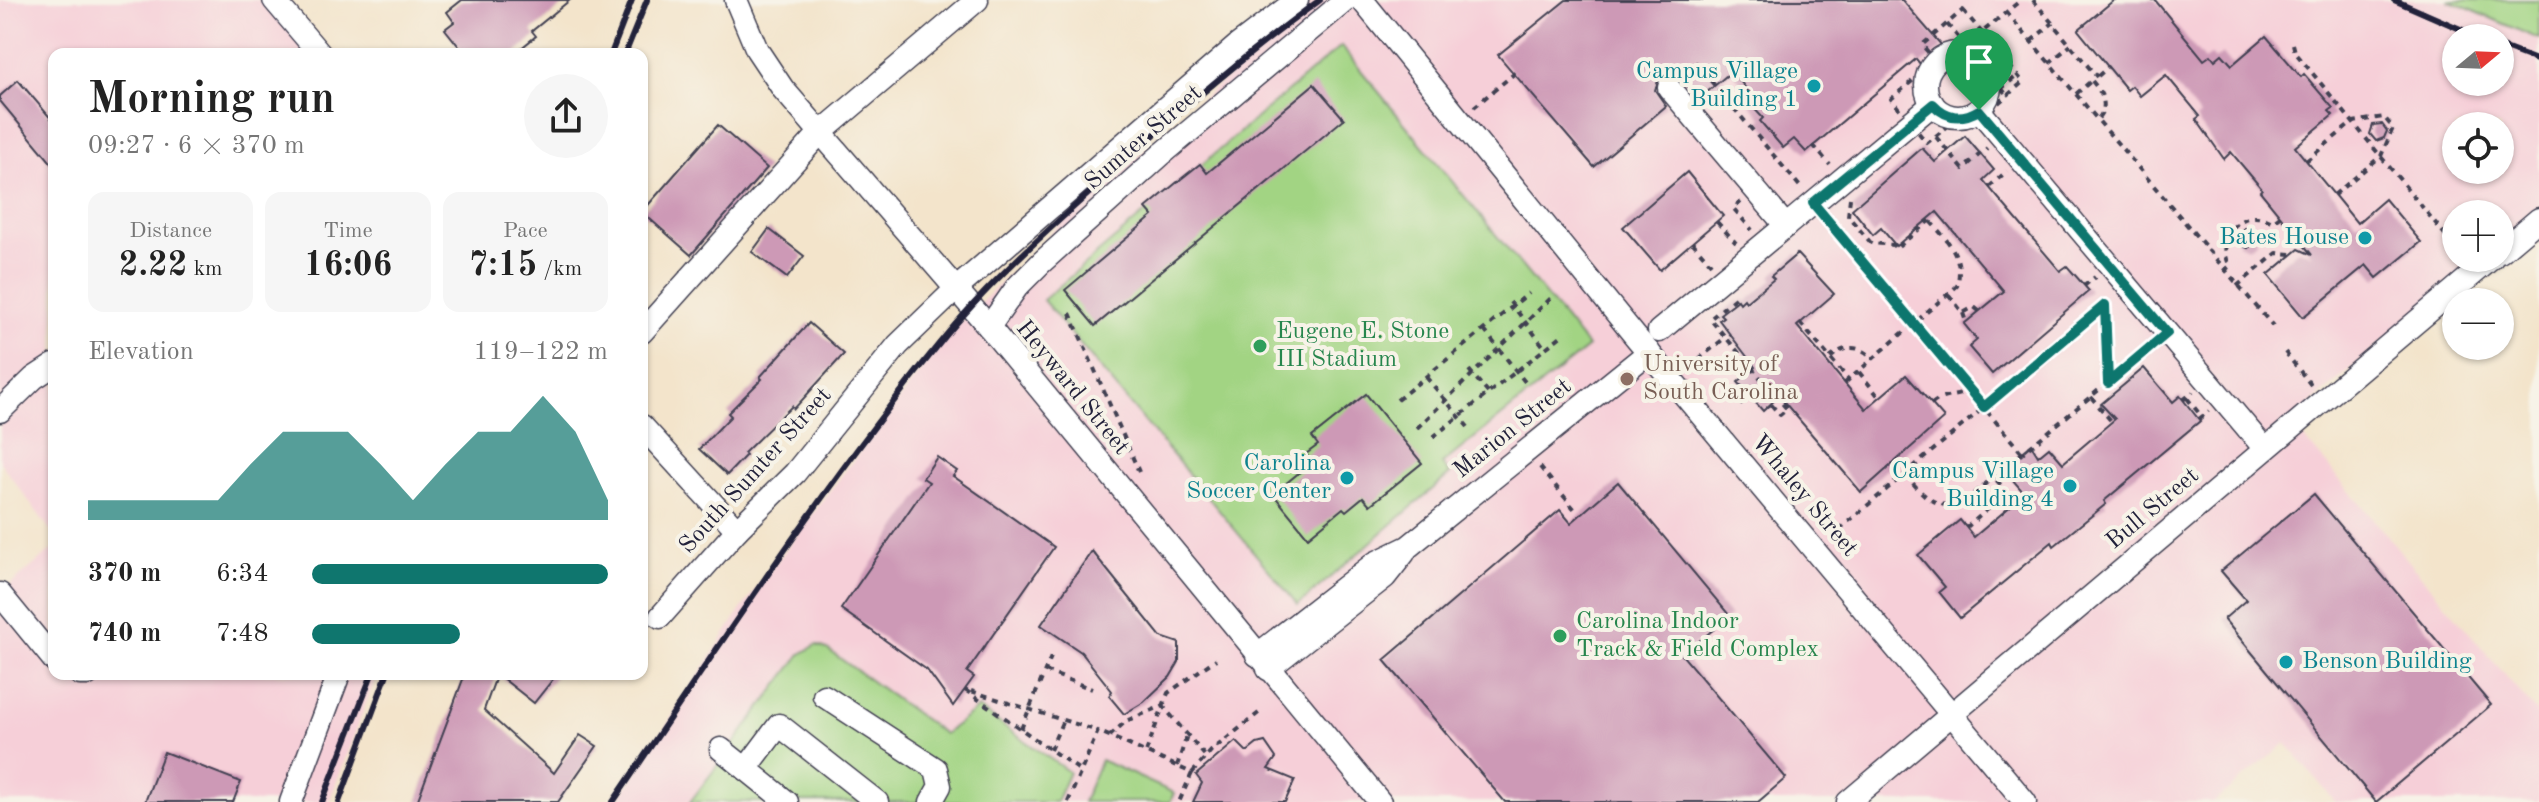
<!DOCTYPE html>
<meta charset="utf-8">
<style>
body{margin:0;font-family:"Old Standard TT",serif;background:#f6f6f6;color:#222;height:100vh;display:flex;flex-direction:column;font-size:30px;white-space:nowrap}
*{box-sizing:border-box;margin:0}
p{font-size:26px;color:#767676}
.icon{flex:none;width:44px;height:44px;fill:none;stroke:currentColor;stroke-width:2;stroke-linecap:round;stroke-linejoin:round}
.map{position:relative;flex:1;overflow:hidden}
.drawer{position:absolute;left:48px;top:48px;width:600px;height:632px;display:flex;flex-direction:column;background:#fff;border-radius:16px;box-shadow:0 2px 6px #0004}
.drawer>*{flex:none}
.needle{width:52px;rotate:71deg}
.fabs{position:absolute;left:2442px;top:24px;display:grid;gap:16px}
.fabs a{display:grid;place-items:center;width:72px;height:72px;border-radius:50%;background:#fff;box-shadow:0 2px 6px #0004;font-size:40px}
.pin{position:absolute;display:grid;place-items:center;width:68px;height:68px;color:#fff;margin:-82px -34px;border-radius:50% 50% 50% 0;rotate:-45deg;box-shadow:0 0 8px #0007}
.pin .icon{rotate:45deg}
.round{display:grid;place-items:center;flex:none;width:84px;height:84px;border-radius:42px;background:#f6f6f6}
.summary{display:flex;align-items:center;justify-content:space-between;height:136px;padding:0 40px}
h1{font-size:44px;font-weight:600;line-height:60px}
.figures{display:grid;grid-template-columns:repeat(3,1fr);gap:12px;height:136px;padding:8px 40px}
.figures div{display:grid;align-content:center;border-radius:16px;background:#f6f6f6;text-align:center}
.figures b{font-size:34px;font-weight:600}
.figures small{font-size:22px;font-weight:400}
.figures p{font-size:22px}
.chart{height:224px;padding:16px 40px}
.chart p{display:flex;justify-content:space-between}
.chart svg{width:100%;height:144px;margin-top:8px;fill:#0f766e;opacity:.7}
ul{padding:0 40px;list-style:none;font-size:26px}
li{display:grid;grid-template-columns:128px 96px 1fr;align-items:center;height:60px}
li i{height:20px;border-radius:10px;background:#0f766e}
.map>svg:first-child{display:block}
.built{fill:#f6cfd8;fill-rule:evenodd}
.green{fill:#a2d483;stroke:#627b5f;stroke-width:2}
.building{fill:#cd99b6}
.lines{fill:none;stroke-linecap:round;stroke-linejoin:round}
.minor-casing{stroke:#413f51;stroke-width:25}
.path{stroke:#413f51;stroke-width:4;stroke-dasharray:6 6;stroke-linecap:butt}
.minor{stroke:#fff;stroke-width:22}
.rail{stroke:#22223b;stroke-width:6}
.route-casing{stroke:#fff;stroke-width:16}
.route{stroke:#0f766e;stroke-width:10}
.culture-dot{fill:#0f9aa8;stroke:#f7f3e8;stroke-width:3}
.leisure-dot{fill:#2e9e5b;stroke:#f7f3e8;stroke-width:3}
.education-dot{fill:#8d6e63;stroke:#f7f3e8;stroke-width:3}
.labels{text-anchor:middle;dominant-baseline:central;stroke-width:8;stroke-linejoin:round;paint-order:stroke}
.culture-label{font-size:24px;fill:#0d838f;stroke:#f7f3e8;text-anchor:end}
.street-label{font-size:24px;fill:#22223b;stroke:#f7f3e8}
.leisure-label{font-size:24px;fill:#27864d;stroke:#f7f3e8;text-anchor:start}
.education-label{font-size:24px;fill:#785e54;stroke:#f7f3e8;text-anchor:start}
</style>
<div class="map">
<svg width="2539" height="802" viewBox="0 0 2539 802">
<rect width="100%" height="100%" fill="#f7f3e8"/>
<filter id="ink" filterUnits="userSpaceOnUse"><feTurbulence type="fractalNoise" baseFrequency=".0125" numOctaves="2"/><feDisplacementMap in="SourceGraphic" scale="16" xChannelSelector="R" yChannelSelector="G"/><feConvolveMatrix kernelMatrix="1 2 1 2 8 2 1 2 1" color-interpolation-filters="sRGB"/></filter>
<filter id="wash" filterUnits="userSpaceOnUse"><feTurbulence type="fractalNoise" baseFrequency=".006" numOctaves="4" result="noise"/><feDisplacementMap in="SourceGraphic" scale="32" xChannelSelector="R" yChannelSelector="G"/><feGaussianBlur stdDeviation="1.8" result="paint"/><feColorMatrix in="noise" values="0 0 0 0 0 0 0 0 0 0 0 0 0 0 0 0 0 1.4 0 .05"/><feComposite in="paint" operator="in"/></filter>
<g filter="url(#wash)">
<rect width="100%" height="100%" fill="#f3e4cb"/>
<g class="built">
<path d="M 0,0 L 276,0 L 319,54 L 54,54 L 54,535 L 0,462 Z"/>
<path d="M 1315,0 L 2539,0 L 2539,209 L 2500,241 L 2500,214 L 2456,214 L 2456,258 L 2480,258 L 2290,421 L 2539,715 L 2539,802 L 2335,802 L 2286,743 L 2214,802 L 617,802 L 742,608 L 946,337 L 1057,227 ZM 2456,38 L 2500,38 L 2500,82 L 2456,82 ZM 2456,126 L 2500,126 L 2500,170 L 2456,170 Z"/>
<path d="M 54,548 L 54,674 L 377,674 L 329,802 L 0,802 L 0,594 Z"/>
</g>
<g class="green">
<path d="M 2448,0 L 2539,0 L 2539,39 Z"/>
<path d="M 1341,46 L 1588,347 L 1442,464 L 1450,474 L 1298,605 L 1043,300 Z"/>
<path d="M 816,645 L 827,649 L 944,734 L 978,708 L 1069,772 L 1056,802 L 690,802 L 801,654 Z"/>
<path d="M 1101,760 L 1174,793 L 1170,802 L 1083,802 Z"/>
</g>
<g id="blocks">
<g class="building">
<path d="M 462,0 L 570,0 L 532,31 L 536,36 L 514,54 L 465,54 L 445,29 L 454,22 L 447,12 Z"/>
<path d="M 1566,0 L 1902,0 L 1943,47 L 1921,65 L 1916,59 L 1806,152 L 1794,139 L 1783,148 L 1760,121 L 1763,118 L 1750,104 L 1755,100 L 1732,71 L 1699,99 L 1679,78 L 1666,74 L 1659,78 L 1655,90 L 1666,106 L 1594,167 L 1498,55 Z"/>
<path d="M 2114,0 L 2155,0 L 2204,60 L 2211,55 L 2215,60 L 2222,54 L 2232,65 L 2266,36 L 2301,77 L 2304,74 L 2333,108 L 2329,111 L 2333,115 L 2295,147 L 2357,223 L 2385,199 L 2421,242 L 2377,278 L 2366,265 L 2303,317 L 2268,275 L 2299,249 L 2312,255 L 2260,191 L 2262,189 L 2231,152 L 2224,159 L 2196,119 L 2200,116 L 2166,75 L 2140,96 L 2132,86 L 2127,90 L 2078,30 Z"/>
<path d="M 18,80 L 54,122 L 54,166 L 0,101 L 0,96 Z"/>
<path d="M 1314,84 L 1344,119 L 1095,326 L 1065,290 L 1153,216 L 1146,208 L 1181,179 L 1200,164 L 1207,173 Z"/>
<path d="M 2382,124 L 2387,131 L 2384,138 L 2376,141 L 2370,134 L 2373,125 Z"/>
<path d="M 718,125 L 767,168 L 691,255 L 642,212 Z"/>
<path d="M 1965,136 L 1994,170 L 1983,180 L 2060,271 L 2067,266 L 2089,291 L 1992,374 L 1969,347 L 1977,340 L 1964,324 L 2004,291 L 1937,212 L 1896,246 L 1881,228 L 1873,235 L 1852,209 L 1922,148 L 1935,162 Z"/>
<path d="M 1687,172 L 1723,216 L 1660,270 L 1623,227 Z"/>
<path d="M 2245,228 L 2255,232 L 2256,242 L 2248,248 L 2239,244 L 2238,234 Z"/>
<path d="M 769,229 L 804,256 L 787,278 L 752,252 Z"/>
<path d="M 1797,254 L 1834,294 L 1797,326 L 1866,409 L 1906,375 L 1944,418 L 1861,492 L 1779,396 L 1763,411 L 1738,382 L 1755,367 L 1719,320 L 1723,317 L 1720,314 L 1738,300 L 1740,303 L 1744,299 L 1746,302 L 1774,279 L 1771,276 Z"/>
<path d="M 809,323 L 844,354 L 794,409 L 792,406 L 744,453 L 746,455 L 727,475 L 699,449 L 731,416 L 728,413 L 762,379 L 760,377 Z"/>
<path d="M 2144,368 L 2173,402 L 2180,396 L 2200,421 L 2104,501 L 2106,504 L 2090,517 L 2054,546 L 2052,542 L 1960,618 L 1939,592 L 1945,587 L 1918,555 L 1960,520 L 1974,537 L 2025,494 L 2011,478 L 2020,471 L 2013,460 L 2031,445 L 2038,456 L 2049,447 L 2063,463 L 2115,419 L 2101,404 Z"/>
<path d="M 1366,394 L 1422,463 L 1370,505 L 1363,497 L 1346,511 L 1343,508 L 1308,537 L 1273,494 L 1312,462 L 1306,454 L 1318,445 L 1312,437 Z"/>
<path d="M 937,457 L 957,471 L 953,476 L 1054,547 L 967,672 L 974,677 L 953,706 L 927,670 L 841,609 L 929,482 L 923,478 Z"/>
<path d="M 1618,482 L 1730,616 L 1682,655 L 1786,778 L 1758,802 L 1505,802 L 1384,660 L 1560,510 L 1571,523 Z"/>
<path d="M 2314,494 L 2491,705 L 2376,802 L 2224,619 L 2246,600 L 2221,571 Z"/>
<path d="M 1092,551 L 1161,637 L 1179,643 L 1179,662 L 1170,677 L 1144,702 L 1124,714 L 1109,696 L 1112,691 L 1081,652 L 1041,625 Z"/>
<path d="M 465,674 L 557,674 L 534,703 L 497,674 L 484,710 L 554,773 L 580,735 L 597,746 L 558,802 L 417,802 Z"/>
<path d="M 1236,741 L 1247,752 L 1257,744 L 1265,742 L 1276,758 L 1268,769 L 1295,780 L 1285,802 L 1193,802 L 1202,783 L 1196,775 Z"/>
<path d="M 164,752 L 241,782 L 233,802 L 145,802 Z"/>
</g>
</g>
</g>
<g filter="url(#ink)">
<use href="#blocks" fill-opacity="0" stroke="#413f51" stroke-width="2"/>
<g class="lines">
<defs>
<g id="minor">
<path d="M 274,0 L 320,54"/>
<path d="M 736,0 L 757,50 L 783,89 L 989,327 L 1380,802"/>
<path d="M 1362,0 L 1635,336 L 2025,802"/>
<circle cx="1958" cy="85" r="32"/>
<path d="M 1669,88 L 1786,226"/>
<path d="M 1979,110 L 2265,449"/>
<path d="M 2500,252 L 2539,219"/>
<path d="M 989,327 L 1017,287 L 1042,262 L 1161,155 L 1346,0"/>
<path d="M 1659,331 L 1933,104"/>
<path d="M 642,332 L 819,134 L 977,0"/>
<path d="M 0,411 L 34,378 L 54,365"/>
<path d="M 642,426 L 737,530"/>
<path d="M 0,594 L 54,660"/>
<path d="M 660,617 L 737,530 L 795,473 L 898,345 L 956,289 L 1238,45 L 1297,0"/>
<path d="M 1257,655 L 1375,563 L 1408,547 L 1649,352"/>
<path d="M 1268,669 L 1385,577 L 1404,553"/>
<path d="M 80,674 L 88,674"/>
<path d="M 824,696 L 936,769 L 940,786 L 931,802"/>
<path d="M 721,749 L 746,769"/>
<path d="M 291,802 L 339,674"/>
<path d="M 787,802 L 746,769 L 779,725 L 877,802"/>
<path d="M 1848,802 L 2492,258"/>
</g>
</defs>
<use href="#minor" class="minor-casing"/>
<g class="path">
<path d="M 2033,0 L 2097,77"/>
<path d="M 1963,10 L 2023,82 L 1969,128 L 1959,117 L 1927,143 L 1891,99 L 1936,61 L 1922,45 Z"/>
<path d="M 2006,12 L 2273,326"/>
<path d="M 1947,24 L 2007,95"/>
<path d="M 2031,41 L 2053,23"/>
<path d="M 2293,44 L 2295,52 L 2456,248"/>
<path d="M 1957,53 L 2021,0"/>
<path d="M 1695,62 L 1802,189"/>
<path d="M 2049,63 L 2071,45"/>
<path d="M 1985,67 L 2000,54"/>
<path d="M 2098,76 L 2108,67"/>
<path d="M 2092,81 C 2102,93 2110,106 2097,120"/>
<path d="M 2076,94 L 2091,81"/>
<path d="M 1991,97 L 2017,76"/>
<path d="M 1474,107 L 1515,73"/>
<path d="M 1936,137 L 1963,169 L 1987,148"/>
<path d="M 1813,145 L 1830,165"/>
<path d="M 2306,161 L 2353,122 L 2384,117 L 2393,128 L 2381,156 L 2334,195"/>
<path d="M 1989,187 L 2007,171"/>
<path d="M 1850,198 L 1848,216 L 1871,243 L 1893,245 L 1896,249 L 1930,220"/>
<path d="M 1741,202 L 1733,208 L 1752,230"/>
<path d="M 1825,218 L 2022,453"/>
<path d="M 1717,222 L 1736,243"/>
<path d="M 1692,242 L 1711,264"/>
<path d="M 2224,271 L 2230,266 C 2214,238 2242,204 2272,222 L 2280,216"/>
<path d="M 2084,286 L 2095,277"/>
<path d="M 2237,286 L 2277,253 L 2293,254"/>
<path d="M 1949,295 L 1963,313 L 1974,307 L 1979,311"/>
<path d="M 1735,298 L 1710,319 L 1787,409 L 1780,415 L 1758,389 L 1740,405"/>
<path d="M 1510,302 L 1545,348"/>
<path d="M 2105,305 L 2108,383"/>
<path d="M 1070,313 L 1139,472"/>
<path d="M 1963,313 L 1966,322"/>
<path d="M 1800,323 L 1849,380"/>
<path d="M 1484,330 L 1525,382"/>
<path d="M 2285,352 L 2311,385"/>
<path d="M 1830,358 C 1845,345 1859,344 1874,359"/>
<path d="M 1689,367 L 1726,337"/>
<path d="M 1469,370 L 1488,393"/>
<path d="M 1859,372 L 1879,397"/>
<path d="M 1426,377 L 1468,427"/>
<path d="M 1845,383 L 1957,286 C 1965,256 1947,240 1928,219"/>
<path d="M 2091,397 L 2112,422"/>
<path d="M 2187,398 L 2202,417"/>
<path d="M 1397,400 L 1529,293"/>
<path d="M 2183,400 L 2193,392"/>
<path d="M 1932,404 C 1943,394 1957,398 1969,390"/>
<path d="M 2199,419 L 2209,411"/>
<path d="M 1417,428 L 1554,295"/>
<path d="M 1433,437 L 1561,336"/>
<path d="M 1540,467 L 1576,511"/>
<path d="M 1905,474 C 1921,493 1934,510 1961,504 L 2153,345"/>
<path d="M 1966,528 L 2002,497 L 2001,485 L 1994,478"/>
<path d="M 1830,537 L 2114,298"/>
<path d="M 1045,671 L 1092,689"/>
<path d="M 965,690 L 1081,771"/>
<path d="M 971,691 L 1098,731"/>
<path d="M 1021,729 L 1053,652"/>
<path d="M 1110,736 L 1126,721 L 1163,706 L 1206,757"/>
<path d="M 1050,750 L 1063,720"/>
<path d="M 1146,752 L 1168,693 L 1216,659"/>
<path d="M 1177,766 L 1187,735"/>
<path d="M 1192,773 L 1211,751 L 1260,712"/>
<path d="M 1068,802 L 1098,731 L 1192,773 L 1179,802"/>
</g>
<use href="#minor" class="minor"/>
<g class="rail">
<path d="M 2394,0 L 2481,38"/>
<path d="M 2500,46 L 2539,61"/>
<path d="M 611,54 L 632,0"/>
<path d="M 625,54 L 647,0"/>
<path d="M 322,802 L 372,674"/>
<path d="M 339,802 L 387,674"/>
<path d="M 613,802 C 718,648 821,489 939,344 C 988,283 1048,230 1106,178 C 1174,116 1245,54 1320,0"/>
</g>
</g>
</g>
<g class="lines" filter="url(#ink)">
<defs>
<path id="route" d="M 1933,104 C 1947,119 1962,120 1979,110 L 2167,333 L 2108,383 L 2105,305 L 1984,407 L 1813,203 Z"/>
</defs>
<use href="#route" class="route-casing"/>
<use href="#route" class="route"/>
</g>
<g class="culture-dot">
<circle cx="1814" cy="86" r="8"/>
<circle cx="2365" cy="238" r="8"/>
<circle cx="1347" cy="478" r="8"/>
<circle cx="2070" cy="486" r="8"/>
<circle cx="2286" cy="662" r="8"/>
</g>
<g class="leisure-dot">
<circle cx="1260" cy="346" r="8"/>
<circle cx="1560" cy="636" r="8"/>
</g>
<circle class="education-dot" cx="1627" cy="379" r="8"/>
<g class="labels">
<g class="culture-label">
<text x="1798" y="72">Campus Village<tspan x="1798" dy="28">Building 1</tspan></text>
<text x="2349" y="238">Bates House</text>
<text x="1331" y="464">Carolina<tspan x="1331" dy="28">Soccer Center</tspan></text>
<text x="2054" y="472">Campus Village<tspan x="2054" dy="28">Building 4</tspan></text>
<text x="2302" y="662" text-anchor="start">Benson Building</text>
</g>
<g class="street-label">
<text transform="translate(1144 138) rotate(-41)">Sumter Street</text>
<text transform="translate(1072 388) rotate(51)">Heyward Street</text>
<text transform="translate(1513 429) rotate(-39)">Marion Street</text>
<text transform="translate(756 471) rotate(-48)">South Sumter Street</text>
<text transform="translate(1804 496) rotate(50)">Whaley Street</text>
<text transform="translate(2153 509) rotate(-40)">Bull Street</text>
</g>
<g class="leisure-label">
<text x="1276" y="332">Eugene E. Stone<tspan x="1276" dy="28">III Stadium</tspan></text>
<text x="1576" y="622">Carolina Indoor<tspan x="1576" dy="28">Track &amp; Field Complex</tspan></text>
</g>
<g class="education-label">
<text x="1643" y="365">University of<tspan x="1643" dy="28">South Carolina</tspan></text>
</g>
</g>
</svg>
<div class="fabs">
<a><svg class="needle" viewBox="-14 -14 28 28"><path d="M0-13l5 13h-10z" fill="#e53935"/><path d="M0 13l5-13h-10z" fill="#767676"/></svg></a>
<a><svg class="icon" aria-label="locate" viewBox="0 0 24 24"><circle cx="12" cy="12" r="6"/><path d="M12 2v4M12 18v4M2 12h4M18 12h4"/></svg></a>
<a>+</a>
<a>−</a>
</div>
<div class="pin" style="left:1979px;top:110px;background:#1e9e55"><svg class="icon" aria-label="arrive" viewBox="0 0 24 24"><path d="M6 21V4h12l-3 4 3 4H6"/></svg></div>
<section class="drawer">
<div class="summary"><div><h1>Morning run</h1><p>09:27 · 6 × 370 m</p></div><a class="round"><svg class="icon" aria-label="share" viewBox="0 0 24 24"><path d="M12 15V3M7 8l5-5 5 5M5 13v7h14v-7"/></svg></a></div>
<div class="figures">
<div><p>Distance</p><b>2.22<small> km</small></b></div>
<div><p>Time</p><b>16:06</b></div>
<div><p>Pace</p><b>7:15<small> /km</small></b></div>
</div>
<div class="chart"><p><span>Elevation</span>119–122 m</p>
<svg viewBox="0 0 160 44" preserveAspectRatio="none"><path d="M0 44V38L10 38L20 38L30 38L40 38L50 27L60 17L70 17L80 17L90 27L100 38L110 27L120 17L130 17L140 6L150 17L160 38V44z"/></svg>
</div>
<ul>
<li><b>370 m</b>6:34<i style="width:100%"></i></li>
<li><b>740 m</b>7:48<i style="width:50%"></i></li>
</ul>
</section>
</div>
